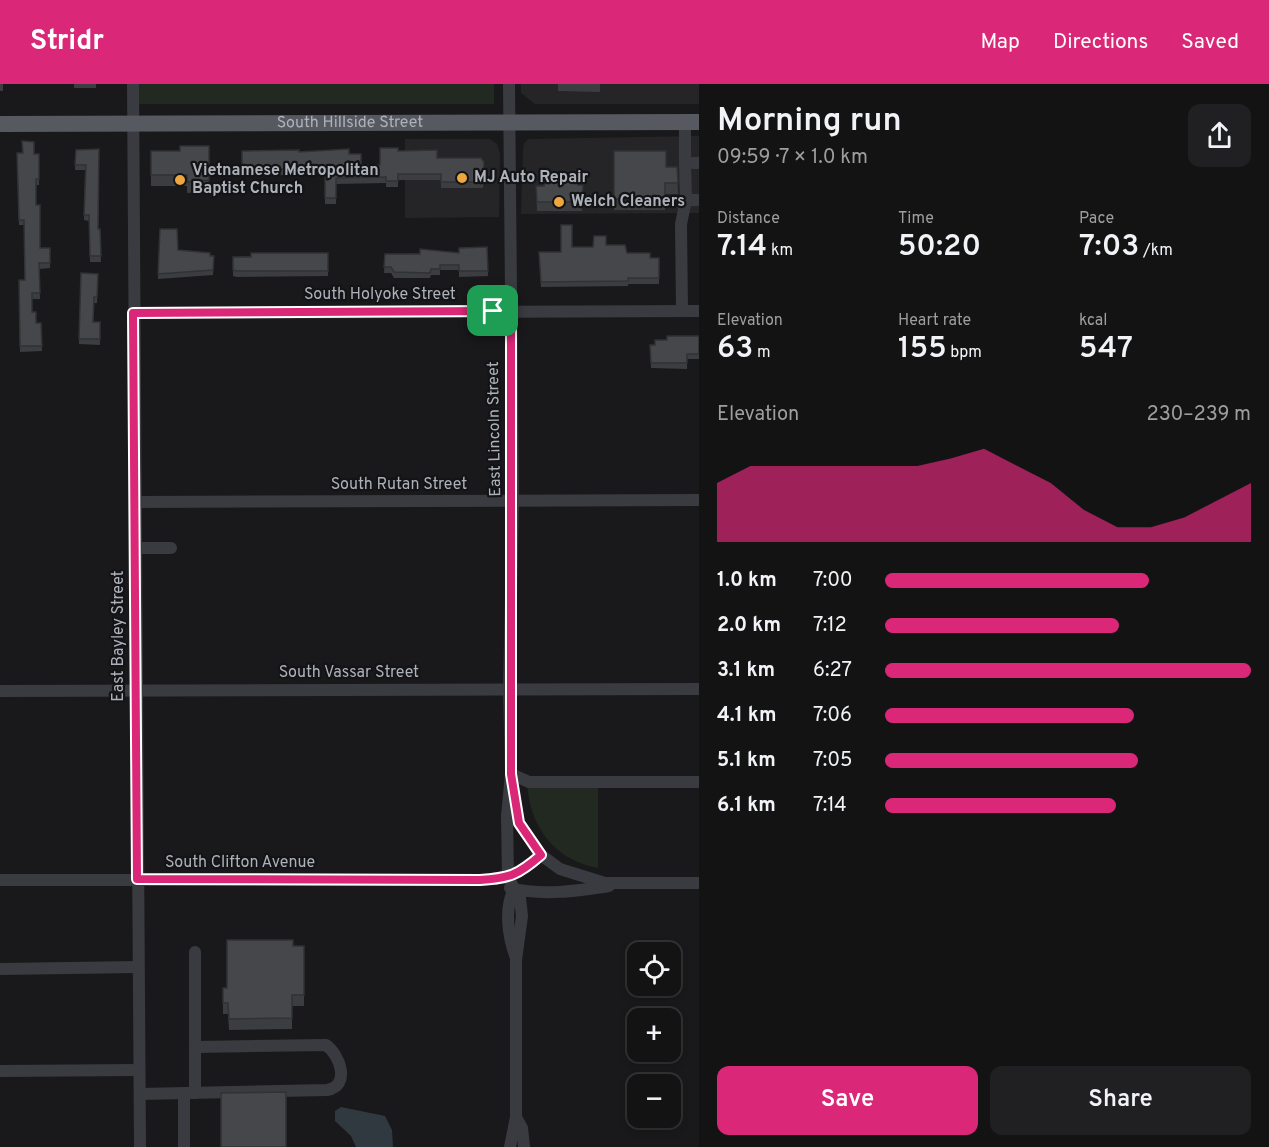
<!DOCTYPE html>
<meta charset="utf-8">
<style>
body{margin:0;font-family:Overpass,sans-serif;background:#202022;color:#f1f3f6;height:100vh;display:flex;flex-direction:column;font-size:22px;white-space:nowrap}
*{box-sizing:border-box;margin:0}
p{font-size:20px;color:#9d9ea0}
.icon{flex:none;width:33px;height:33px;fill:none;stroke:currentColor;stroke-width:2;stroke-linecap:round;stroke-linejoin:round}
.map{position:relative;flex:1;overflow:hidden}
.drawer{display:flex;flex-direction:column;background:#131314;width:570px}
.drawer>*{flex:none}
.controls{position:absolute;left:627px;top:858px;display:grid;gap:12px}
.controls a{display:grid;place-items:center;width:54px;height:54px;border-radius:12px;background:#131314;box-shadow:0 3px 9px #0003,0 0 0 2px #323234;font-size:30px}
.pin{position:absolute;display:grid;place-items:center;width:51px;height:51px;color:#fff;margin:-26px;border-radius:12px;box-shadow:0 3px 9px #0006}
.round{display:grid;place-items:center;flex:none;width:63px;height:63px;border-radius:12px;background:#202022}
.overview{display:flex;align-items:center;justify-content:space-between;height:102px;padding:0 18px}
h1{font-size:33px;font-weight:600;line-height:45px}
.figures{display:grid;grid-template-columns:repeat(3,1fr);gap:9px;height:102px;padding:6px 18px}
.figures div{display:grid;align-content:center}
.figures b{font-size:30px;font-weight:600}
.figures small{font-size:16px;font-weight:400}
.figures p{font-size:16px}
.chart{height:168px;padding:12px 18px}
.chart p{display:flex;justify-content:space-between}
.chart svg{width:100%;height:108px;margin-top:6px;fill:#db2777;opacity:.7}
.button{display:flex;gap:12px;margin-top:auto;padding:12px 18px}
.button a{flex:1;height:69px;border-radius:12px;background:#db2777;color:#fff;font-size:24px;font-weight:600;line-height:69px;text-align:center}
.button a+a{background:#202022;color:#f1f3f6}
ul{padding:0 18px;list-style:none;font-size:20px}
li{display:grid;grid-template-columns:96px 72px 1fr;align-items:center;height:45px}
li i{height:15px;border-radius:8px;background:#db2777}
header{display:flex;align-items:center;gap:36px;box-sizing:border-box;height:84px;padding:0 30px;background:#db2777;color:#fff}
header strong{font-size:28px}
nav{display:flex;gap:33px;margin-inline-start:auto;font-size:21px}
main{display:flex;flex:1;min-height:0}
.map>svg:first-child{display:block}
.built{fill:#252528}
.green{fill:#212921}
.water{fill:#2f393f}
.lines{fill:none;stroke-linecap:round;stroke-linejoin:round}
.minor{stroke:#3a3b40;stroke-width:12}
.major{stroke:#56595f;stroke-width:16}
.wall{fill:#3c3d40}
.building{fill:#46474b;stroke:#313234;stroke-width:1.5}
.route-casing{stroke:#fff;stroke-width:12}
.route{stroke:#db2777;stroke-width:8}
.poi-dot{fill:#eea63e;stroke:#141416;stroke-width:2}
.labels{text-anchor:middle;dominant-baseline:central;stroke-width:4.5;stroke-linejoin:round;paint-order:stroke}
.street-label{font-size:16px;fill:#acb1ba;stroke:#141416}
.poi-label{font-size:16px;font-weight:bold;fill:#acb1ba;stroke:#141416;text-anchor:start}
</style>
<header>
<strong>Stridr</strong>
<nav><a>Map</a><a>Directions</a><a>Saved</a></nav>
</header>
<main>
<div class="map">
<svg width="699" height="1063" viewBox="0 0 699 1063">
<rect width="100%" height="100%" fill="#19191b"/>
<g class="built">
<path d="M 521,0 L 699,0 L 699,20 L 535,20 L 521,9 Z"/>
<path d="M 699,52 L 699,129 L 521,130 L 523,66 L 524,59 L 529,55 Z"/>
<path d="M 405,55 L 490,55 L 497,60 L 500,70 L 499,133 L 405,134 Z"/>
</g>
<g class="green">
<path d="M 137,0 L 494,0 L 494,20 L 139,20 Z"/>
<path d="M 527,698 L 598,698 L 598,784 C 553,776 529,741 527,698 Z"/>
</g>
<path class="water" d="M 341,1023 L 385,1032 L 392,1046 L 393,1063 L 356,1063 L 351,1052 L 335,1037 L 335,1027 Z"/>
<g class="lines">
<g class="minor">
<path d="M 133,0 L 140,1063"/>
<path d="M 509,0 L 513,417 L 509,605 L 511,690 L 519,739 L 541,771 L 560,785 L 605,799 L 699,799"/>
<path d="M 685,39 L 685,79 L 699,79"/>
<path d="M 685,79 L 686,116 L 699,116"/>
<path d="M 682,227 L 681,140 L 686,116"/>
<path d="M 133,229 L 699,227"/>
<path d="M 135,418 L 699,416"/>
<path d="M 135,464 L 171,464"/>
<path d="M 0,607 L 699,605"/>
<path d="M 0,796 L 480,796 C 510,794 518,791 541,771"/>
<path d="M 510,804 C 542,812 577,807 609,802"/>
<path d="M 514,805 C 504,825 508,853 516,874"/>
<path d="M 195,868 L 195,1009"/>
<path d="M 0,885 L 138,883"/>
<path d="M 0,987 L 139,986"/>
<path d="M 140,1010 L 327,1006 C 351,1002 340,971 326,961 L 195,963"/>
<path d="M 184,1010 L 184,1063"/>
<path d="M 516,1033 L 522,1044 L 524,1063"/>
<path d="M 510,1063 L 516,1033 L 516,876 L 522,832 L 520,814 L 508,794 L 507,732 L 511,690 L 529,698 L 699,698"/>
</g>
<path class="major" id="s1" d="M 0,40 L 699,38"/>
</g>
<g class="wall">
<rect x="0" y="0" width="3" height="7"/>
<rect x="74" y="0" width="22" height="4"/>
<path d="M 558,0 L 600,0 L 600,8 L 558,7 Z"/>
<path d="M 209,62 L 209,107 L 187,109 L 187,102 L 151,102 L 151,67 L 180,67 Z"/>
<path d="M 99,65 L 98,145 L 100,145 L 101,178 L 90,178 L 89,137 L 84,136 L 85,86 L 75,86 L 76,66 Z"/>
<path d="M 242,67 L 349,70 L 361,81 L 380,81 L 398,67 L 437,74 L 484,78 L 483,104 L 441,104 L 441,96 L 398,96 L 398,103 L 386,103 L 386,99 L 336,100 L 336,120 L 325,120 L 325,90 L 242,92 Z"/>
<path d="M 614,67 L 666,83 L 677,83 L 678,110 L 665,110 L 665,126 L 614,126 Z"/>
<path d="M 34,70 L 39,70 L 39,101 L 36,101 L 36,121 L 40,164 L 50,164 L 50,184 L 39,185 L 40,215 L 32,215 L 32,228 L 36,239 L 41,239 L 42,267 L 20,268 L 19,196 L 25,196 L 24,141 L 19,141 L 17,75 Z"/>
<path d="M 583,101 L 582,127 L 537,127 L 536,102 Z"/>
<path d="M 160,145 L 178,166 L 214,172 L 213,191 L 158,195 Z"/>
<path d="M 606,161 L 627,169 L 650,174 L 659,174 L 659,200 L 628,200 L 628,202 L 541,203 L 539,168 L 561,168 L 572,163 L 593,163 Z"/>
<path d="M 487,163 L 488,192 L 459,193 L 459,186 L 440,186 L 440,191 L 431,191 L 430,194 L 394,194 L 391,189 L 384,189 L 385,170 L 459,169 Z"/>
<path d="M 328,169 L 328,192 L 237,193 L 233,192 L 233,173 Z"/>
<path d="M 81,189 L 98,190 L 97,219 L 94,219 L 93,238 L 100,238 L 100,261 L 79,260 Z"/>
<path d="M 699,252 L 699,275 L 687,275 L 687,285 L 651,284 L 650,261 L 655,261 Z"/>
<path d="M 293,862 L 304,862 L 304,922 L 292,922 L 292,945 L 229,946 L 228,930 L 223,930 L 223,904 L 227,904 Z"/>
</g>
<g class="building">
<path d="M 22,57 L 34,58 L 34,70 L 39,70 L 39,95 L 36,95 L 36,121 L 40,121 L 40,164 L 50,164 L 50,179 L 39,179 L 40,209 L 32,209 L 32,228 L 36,228 L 36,239 L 41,239 L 42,262 L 20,262 L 19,196 L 25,196 L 24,136 L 19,136 L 17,69 L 23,69 Z"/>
<path d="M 180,62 L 209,62 L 209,96 L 187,98 L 187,91 L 151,91 L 151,67 L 180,67 Z"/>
<path d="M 380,64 L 398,64 L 398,67 L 437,66 L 437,74 L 481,74 L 484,78 L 483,98 L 441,98 L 441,90 L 398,90 L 398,97 L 386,97 L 386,93 L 336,94 L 336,114 L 325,114 L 325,84 L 242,86 L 242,67 L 299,66 L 299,68 L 349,65 L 349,70 L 361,70 L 361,81 L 380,81 Z"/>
<path d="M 99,65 L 98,145 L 100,145 L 101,172 L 90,172 L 89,131 L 84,131 L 86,81 L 75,81 L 76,66 Z"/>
<path d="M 614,67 L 666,67 L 666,83 L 677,83 L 678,99 L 665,99 L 665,115 L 614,115 Z"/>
<path d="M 576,97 L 578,101 L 583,101 L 582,118 L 537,118 L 536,102 L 544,102 L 545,98 Z"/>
<path d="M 561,141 L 572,141 L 572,163 L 593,163 L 594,152 L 606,152 L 606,161 L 625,161 L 627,169 L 650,169 L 650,174 L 659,174 L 659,194 L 628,194 L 628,197 L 541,198 L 539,168 L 561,168 Z"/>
<path d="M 160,145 L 177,145 L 178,166 L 210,169 L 210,172 L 214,172 L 213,186 L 158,190 Z"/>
<path d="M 487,163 L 488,187 L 459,187 L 459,181 L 440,181 L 440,185 L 431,185 L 430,189 L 394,188 L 391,183 L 384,183 L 385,170 L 420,170 L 420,165 L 459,169 L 459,164 Z"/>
<path d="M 251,169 L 328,169 L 328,187 L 237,187 L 233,186 L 233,173 L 251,173 Z"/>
<path d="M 81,189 L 98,190 L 97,213 L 94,213 L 93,238 L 100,238 L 100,255 L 79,255 Z"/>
<path d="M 667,252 L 699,252 L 699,270 L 687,270 L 687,279 L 651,279 L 650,261 L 655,261 L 655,256 L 667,256 Z"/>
<path d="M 227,856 L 293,856 L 293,862 L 304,862 L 304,911 L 292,911 L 292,934 L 229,935 L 228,919 L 223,919 L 223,904 L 227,904 Z"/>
<path d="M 286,1008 L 286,1063 L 221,1063 L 221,1009 Z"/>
</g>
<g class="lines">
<defs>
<path id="route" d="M 493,227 L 511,227 L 511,690 L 519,739 L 541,771 C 518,791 510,794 480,796 L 137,795 L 133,229 Z"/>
</defs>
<use href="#route" class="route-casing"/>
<use href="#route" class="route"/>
</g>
<g class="poi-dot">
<circle cx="462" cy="94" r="6"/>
<circle cx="180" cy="96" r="6"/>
<circle cx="559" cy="118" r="6"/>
</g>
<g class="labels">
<g class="street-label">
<text stroke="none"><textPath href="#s1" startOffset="350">South Hillside Street</textPath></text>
<text x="380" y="211">South Holyoke Street</text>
<text transform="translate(495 345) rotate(-91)">East Lincoln Street</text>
<text x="399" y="401">South Rutan Street</text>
<text transform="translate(119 552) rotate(-90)">East Bayley Street</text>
<text x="349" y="589">South Vassar Street</text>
<text x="240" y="779">South Clifton Avenue</text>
</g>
<g class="poi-label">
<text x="192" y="87">Vietnamese Metropolitan<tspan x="192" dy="18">Baptist Church</tspan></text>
<text x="474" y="94">MJ Auto Repair</text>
<text x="571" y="118">Welch Cleaners</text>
</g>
</g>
</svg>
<div class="controls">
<a><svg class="icon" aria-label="locate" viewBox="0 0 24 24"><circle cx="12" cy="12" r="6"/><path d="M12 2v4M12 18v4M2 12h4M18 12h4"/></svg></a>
<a>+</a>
<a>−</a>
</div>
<div class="pin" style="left:493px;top:227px;background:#1e9e55"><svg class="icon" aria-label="arrive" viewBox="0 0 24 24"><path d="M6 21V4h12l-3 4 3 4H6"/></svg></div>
</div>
<section class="drawer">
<div class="overview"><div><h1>Morning run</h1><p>09:59 · 7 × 1.0 km</p></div><a class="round"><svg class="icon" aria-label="share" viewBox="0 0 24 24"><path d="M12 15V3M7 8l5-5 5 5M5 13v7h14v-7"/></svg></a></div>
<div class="figures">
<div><p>Distance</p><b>7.14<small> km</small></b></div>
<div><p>Time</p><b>50:20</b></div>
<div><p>Pace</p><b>7:03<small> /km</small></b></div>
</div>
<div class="figures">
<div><p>Elevation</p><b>63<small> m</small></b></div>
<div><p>Heart rate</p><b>155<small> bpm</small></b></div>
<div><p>kcal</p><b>547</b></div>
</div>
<div class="chart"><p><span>Elevation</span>230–239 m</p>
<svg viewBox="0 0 160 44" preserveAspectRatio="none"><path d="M0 44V20L10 13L20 13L30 13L40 13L50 13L60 13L70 10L80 6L90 13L100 20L110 31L120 38L130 38L140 34L150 27L160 20V44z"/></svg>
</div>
<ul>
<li><b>1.0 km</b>7:00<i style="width:72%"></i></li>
<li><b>2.0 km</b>7:12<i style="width:64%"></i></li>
<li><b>3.1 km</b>6:27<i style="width:100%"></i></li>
<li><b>4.1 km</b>7:06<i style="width:68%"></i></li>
<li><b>5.1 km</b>7:05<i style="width:69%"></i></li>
<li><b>6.1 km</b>7:14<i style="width:63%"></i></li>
</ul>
<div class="button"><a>Save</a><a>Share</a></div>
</section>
</main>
